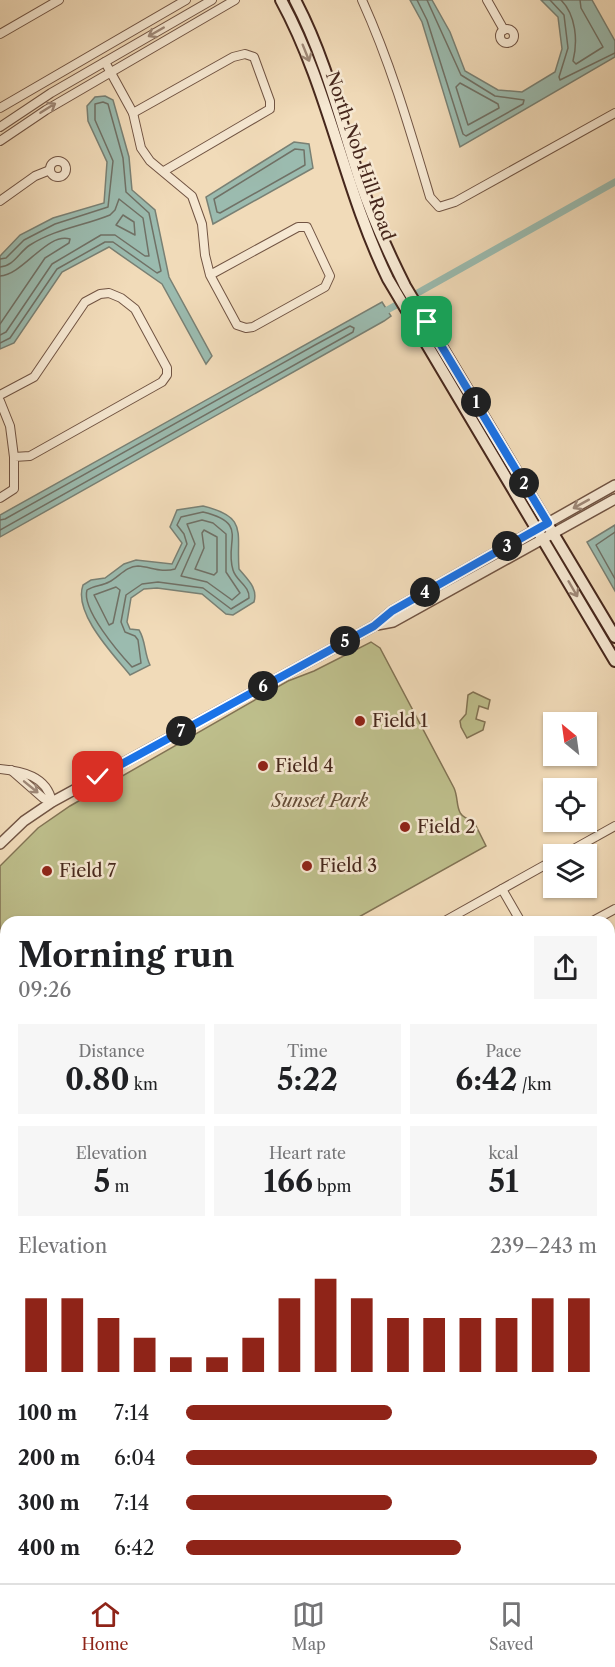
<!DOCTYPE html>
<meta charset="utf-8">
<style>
body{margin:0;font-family:"Libre Caslon Text",serif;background:#f6f6f6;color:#202124;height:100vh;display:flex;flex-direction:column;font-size:22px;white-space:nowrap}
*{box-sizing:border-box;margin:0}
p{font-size:20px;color:#757577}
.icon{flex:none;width:33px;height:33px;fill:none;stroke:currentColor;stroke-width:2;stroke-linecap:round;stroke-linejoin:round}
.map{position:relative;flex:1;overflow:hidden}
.drawer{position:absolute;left:0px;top:916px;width:615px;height:668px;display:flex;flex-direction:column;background:#fff;border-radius:18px 18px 0 0;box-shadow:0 2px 4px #0004}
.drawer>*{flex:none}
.needle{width:39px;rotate:331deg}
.tools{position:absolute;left:543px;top:712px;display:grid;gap:12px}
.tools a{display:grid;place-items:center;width:54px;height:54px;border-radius:0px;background:#fff;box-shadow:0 2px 4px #0004;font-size:30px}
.pin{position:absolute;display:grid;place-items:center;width:51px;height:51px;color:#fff;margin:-26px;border-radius:12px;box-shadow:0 3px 9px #0006}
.km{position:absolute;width:30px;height:30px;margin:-15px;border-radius:50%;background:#222;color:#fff;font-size:16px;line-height:30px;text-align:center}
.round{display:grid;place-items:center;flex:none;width:63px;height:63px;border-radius:0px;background:#f6f6f6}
.summary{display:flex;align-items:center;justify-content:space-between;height:102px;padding:0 18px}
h1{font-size:33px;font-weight:700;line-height:45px}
.stats{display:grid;grid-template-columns:repeat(3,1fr);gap:9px;height:102px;padding:6px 18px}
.stats div{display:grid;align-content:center;border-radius:0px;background:#f6f6f6;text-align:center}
.stats b{font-size:30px;font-weight:700}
.stats small{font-size:16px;font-weight:400}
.stats p{font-size:16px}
.chart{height:168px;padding:12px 18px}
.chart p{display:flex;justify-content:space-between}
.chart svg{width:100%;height:108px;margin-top:6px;stroke:#8f2418;stroke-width:6}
ul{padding:0 18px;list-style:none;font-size:20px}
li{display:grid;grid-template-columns:96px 72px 1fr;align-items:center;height:45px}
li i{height:15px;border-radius:8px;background:#8f2418}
.tabs{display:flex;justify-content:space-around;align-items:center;height:84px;border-top:2px solid #e0e0e0;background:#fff;font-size:16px;color:#757577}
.tabs a{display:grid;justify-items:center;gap:3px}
.tabs .selected{color:#8f2418}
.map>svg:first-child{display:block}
.green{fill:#bebf8c;stroke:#827354;stroke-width:1.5}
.water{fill:#9bbbaf;stroke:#798074;stroke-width:1.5}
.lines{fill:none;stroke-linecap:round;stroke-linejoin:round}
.shore{stroke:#707166;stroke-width:1.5}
.canal{stroke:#9bbbaf;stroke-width:7}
.minor-casing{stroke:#715443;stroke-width:10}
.tertiary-casing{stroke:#715443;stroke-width:12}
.secondary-casing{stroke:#46271c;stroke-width:14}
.minor{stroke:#f6e8d2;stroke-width:8}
.tertiary{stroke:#f6e8d2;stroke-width:9}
.secondary{stroke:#f6e8d2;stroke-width:10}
.oneway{stroke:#9e8877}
.route-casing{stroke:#fff;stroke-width:12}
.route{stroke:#1a73e8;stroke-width:8}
.poi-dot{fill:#8f2418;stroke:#f6e8d2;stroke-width:2}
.labels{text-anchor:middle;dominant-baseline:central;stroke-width:5;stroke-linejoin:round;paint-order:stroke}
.street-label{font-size:18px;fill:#46271c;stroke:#f6e8d2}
.poi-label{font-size:18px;fill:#46271c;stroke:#f6e8d2;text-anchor:start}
.park-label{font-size:18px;font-style:italic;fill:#644d38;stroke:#f6e8d2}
</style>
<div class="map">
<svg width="615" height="1583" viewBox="0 0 615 1583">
<rect width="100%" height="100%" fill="#f1dbb9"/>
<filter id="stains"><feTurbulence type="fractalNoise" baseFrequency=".00333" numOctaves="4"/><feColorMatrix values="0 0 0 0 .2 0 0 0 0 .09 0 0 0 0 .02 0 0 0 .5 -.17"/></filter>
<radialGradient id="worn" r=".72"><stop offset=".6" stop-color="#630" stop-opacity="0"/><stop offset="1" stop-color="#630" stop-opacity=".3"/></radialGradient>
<g class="green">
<path d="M 371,642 L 380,648 L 454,788 C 460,801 453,817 473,820 L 486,846 L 350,922 L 6,922 L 6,1092 L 0,1095 L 0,866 L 38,828 L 70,806 L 288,681 L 314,671 Z"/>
<path d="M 473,692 L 490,700 L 488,709 L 479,706 L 476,719 L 485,722 L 483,730 L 467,738 L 461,727 L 460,721 L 466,714 L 468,695 Z"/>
</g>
<g class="water">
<path d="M 410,0 L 432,0 L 450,32 L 465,71 L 498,90 L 522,92 L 555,72 L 562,49 L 558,17 L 541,0 L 592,0 L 615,41 L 615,57 L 460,147 L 422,22 Z"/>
<path d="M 105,96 L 113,100 L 129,157 L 132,190 L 155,210 L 169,277 L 212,356 L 206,364 L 162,284 L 109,247 L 62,272 L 14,343 L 0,349 L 0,256 L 20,235 L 53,218 L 104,203 L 107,162 L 88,121 L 87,106 L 95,97 Z"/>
<path d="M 294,142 L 309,144 L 313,168 L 213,224 L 206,197 Z"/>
<path d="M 382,302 L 391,316 L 384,321 L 0,537 L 0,515 Z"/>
<path d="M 203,506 C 249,517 236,533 239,569 C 248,580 258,588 254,602 L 233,615 L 226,614 L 202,594 L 157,588 L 144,589 L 131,598 L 127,622 L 130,629 L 139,630 C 146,641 144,653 150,665 L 130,675 C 113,654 73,613 83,585 L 91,580 L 105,578 L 124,564 L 136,560 L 172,564 L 182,543 L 170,527 L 177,510 Z"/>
<path d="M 615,525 L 615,591 L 587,542 Z"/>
<path d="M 609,971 L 615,978 L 615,1052 L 609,1055 Z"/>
</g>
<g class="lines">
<g class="shore">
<path d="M 417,0 L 427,20 L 463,134 L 466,136 L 523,104 L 524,100 L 495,96 L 461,75 L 427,0"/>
<path d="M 550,0 L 564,15 L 568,48 L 559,77 L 560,80 L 615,53"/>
<path d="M 561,0 C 576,15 578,41 573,61 L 576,64 L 603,47 L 581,8 L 580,0"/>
<path d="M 460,83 L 498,104 L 499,108 L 468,125 L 456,87 Z"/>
<path d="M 295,149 L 304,150 L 305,165 L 220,213 L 217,212 L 214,199 Z"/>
<path d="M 123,215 L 134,222 L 135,235 L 116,225 Z"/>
<path d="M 0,259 L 6,258 L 24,240 L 55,224 L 108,207 L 113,161 L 95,120 L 95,104 L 103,102 L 108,104 L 123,158 L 126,192 L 149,213 L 161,271 L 157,273 L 113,242 L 105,242 L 57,269 L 10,338 L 0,343"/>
<path d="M 0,267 C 14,266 19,252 30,245 C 55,229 83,226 110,215 L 115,210 L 119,199 L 143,218 L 149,256 L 145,256 L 115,235 L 101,235 L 52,264 L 6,332 L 0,335"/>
<path d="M 0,276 C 23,275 47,232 70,239 L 69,243 L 45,258 L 0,324"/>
<path d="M 203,512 C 250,523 224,541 233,570 C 236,581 250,586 249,598 L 231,609 L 203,588 L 158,582 L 142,584 L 126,595 L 121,622 L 125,632 L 135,636 L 138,640 L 141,663 L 132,667 C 119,653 81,609 87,590 C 94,585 102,586 109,582 C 119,577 126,566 138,566 C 151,567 162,573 175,569 L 187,544 L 184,534 L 177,525 L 181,517 Z"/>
<path d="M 0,520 L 5,519 L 315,345 L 350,326 L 354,328 L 353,332 L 0,530"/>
<path d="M 202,520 L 213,523 L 226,534 L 226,572 L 240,593 L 232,600 L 207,582 L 181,576 L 195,544 L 187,524 Z"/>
<path d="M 204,530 L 217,537 L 217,572 L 214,575 L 195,569 L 204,548 L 202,533 Z"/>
<path d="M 615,532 L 596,545 L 615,579"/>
<path d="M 116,587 L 120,590 L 113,623 L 109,625 L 94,595 Z"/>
</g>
<g class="canal">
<path d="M 382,313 L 615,182"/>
<path d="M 0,1563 L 6,1574"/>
</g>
<defs>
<g id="minor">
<path d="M 362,0 C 391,64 410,130 430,197 L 439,207 L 455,202 L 615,113"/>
<path d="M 487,0 L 504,30"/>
<circle cx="507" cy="36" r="7"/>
<path d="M 0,34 L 59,0"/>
<path d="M 105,62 L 133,113 L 141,148 L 150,161 L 192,196 L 202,224 L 205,255 L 210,275 L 237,325 L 246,328 L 253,327 L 325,287 L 330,276 L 307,227 L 298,227 L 210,275"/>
<path d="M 0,108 L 186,0"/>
<path d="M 133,113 L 233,57 L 245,54 L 254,57 L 270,101 L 270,109 L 164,171"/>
<path d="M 0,127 L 51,93 L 212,0"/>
<path d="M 0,141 L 46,110 L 235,0"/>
<circle cx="58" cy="169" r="8"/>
<path d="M 0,201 L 35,176 L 50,170"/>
<path d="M 0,395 L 34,377 L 85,302 L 100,294 L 109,293 L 121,298 L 135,309 L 167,368 L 167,375 L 162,382 L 30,456 L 14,457 L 14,489 L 0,498"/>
<path d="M 0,401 L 10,426 L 14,457"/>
<path d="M 0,769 C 22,771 47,776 52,802"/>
<path d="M 11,770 L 43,798 L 52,802"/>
<path d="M 563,855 L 615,826"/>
<path d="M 502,889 L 521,922"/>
<path d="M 443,922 L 554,860"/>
<path d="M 591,922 L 615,909"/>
<path d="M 609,1109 L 615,1105"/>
<path d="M 0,1165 L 6,1161"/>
<path d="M 609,1191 L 615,1188"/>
<path d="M 0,1339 L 6,1336"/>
<path d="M 0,1354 L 6,1365"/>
<path d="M 609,1416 L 615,1413"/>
<path d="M 609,1536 L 615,1543"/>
<path d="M 125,1578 L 131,1583"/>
<path d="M 506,1578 L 515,1583"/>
<path d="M 136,1583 L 141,1578"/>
<path d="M 318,1583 L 326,1578"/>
</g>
<g id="tertiary">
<path d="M 377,625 L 393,622 L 615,499"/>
<path d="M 0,844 L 24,821 L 52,802 L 374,626 L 392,611 L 615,485"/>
</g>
<g id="secondary">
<path d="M 281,0 C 329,88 344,189 388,279 L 615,661"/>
<path d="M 295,0 C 325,57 340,119 360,181 C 372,217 388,252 405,286 L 615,637"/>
<path d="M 0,1468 L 6,1479"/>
<path d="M 0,1490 L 6,1501"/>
<path d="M 48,1578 L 51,1583"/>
<path d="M 61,1578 L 64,1583"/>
</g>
</defs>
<use href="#minor" class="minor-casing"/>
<use href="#tertiary" class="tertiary-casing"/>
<use href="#secondary" class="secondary-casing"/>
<use href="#minor" class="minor"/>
<use href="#tertiary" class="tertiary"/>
<use href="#secondary" class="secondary"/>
</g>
<defs><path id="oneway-shaft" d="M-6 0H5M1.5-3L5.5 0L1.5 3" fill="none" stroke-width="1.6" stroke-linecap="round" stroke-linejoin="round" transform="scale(1.5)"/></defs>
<g class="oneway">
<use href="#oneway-shaft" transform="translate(156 32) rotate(150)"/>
<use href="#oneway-shaft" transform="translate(306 53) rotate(68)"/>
<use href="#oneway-shaft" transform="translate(48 108) rotate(-32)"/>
<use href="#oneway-shaft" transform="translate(581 504) rotate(151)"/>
<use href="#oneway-shaft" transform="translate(573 589) rotate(60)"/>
<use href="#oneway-shaft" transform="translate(31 787) rotate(39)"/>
</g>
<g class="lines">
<defs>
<path id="route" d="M 98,777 L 374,626 L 392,611 L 548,523 L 427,322"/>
</defs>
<use href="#route" class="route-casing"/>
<use href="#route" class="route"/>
</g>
<g class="poi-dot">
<circle cx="360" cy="721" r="6"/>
<circle cx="263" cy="766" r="6"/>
<circle cx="405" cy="827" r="6"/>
<circle cx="307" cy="866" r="6"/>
<circle cx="47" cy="871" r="6"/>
</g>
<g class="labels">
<g class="street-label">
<text transform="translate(360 156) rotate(71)">North Nob Hill Road</text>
</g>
<g class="poi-label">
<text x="372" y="721">Field 1</text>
<text x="275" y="766">Field 4</text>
<text x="417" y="827">Field 2</text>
<text x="319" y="866">Field 3</text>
<text x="59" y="871">Field 7</text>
</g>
<g class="park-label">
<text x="320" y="801">Sunset Park</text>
</g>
</g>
<rect width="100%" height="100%" filter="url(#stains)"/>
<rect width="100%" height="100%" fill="url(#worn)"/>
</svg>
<div class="tools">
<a><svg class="needle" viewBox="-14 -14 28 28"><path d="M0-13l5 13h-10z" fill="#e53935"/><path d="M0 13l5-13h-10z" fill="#757577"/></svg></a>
<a><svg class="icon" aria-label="locate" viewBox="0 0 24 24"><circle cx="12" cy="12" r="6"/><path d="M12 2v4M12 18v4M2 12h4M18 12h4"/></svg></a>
<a><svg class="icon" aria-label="layers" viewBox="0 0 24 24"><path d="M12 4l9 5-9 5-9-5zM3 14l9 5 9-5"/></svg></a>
</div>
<div class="pin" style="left:427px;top:322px;background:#1e9e55"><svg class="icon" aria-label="arrive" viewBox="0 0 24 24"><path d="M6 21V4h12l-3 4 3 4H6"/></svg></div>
<div class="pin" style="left:98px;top:777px;background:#d93025"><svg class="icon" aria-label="check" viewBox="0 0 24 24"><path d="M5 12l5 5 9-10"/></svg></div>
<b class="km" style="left:476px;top:402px">1</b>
<b class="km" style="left:524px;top:483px">2</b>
<b class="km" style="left:507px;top:546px">3</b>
<b class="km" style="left:425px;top:592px">4</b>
<b class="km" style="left:345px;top:641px">5</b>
<b class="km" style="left:263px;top:686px">6</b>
<b class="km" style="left:181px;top:731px">7</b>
<section class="drawer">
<div class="summary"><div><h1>Morning run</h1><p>09:26</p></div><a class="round"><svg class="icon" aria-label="share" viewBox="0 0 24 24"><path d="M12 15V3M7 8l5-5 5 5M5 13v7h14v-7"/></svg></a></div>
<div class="stats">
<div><p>Distance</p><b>0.80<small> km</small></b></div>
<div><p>Time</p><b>5:22</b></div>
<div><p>Pace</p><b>6:42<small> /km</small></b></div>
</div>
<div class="stats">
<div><p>Elevation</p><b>5<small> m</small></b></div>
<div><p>Heart rate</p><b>166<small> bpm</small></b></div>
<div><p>kcal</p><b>51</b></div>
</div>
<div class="chart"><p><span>Elevation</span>239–243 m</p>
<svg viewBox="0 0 160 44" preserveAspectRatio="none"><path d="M5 44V14M15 44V14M25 44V22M35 44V30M45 44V38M55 44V38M65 44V30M75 44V14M85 44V6M95 44V14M105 44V22M115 44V22M125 44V22M135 44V22M145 44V14M155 44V14"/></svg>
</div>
<ul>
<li><b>100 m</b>7:14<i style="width:50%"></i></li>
<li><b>200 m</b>6:04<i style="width:100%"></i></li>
<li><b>300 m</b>7:14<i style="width:50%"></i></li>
<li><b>400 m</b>6:42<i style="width:67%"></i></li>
</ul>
</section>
</div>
<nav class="tabs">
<a class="selected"><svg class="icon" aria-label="home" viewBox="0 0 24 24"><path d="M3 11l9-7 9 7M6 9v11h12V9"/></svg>Home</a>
<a><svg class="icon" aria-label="map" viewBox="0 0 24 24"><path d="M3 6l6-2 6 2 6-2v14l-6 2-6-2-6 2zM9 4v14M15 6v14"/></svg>Map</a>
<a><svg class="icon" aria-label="saved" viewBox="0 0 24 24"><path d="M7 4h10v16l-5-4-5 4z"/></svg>Saved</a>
</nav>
